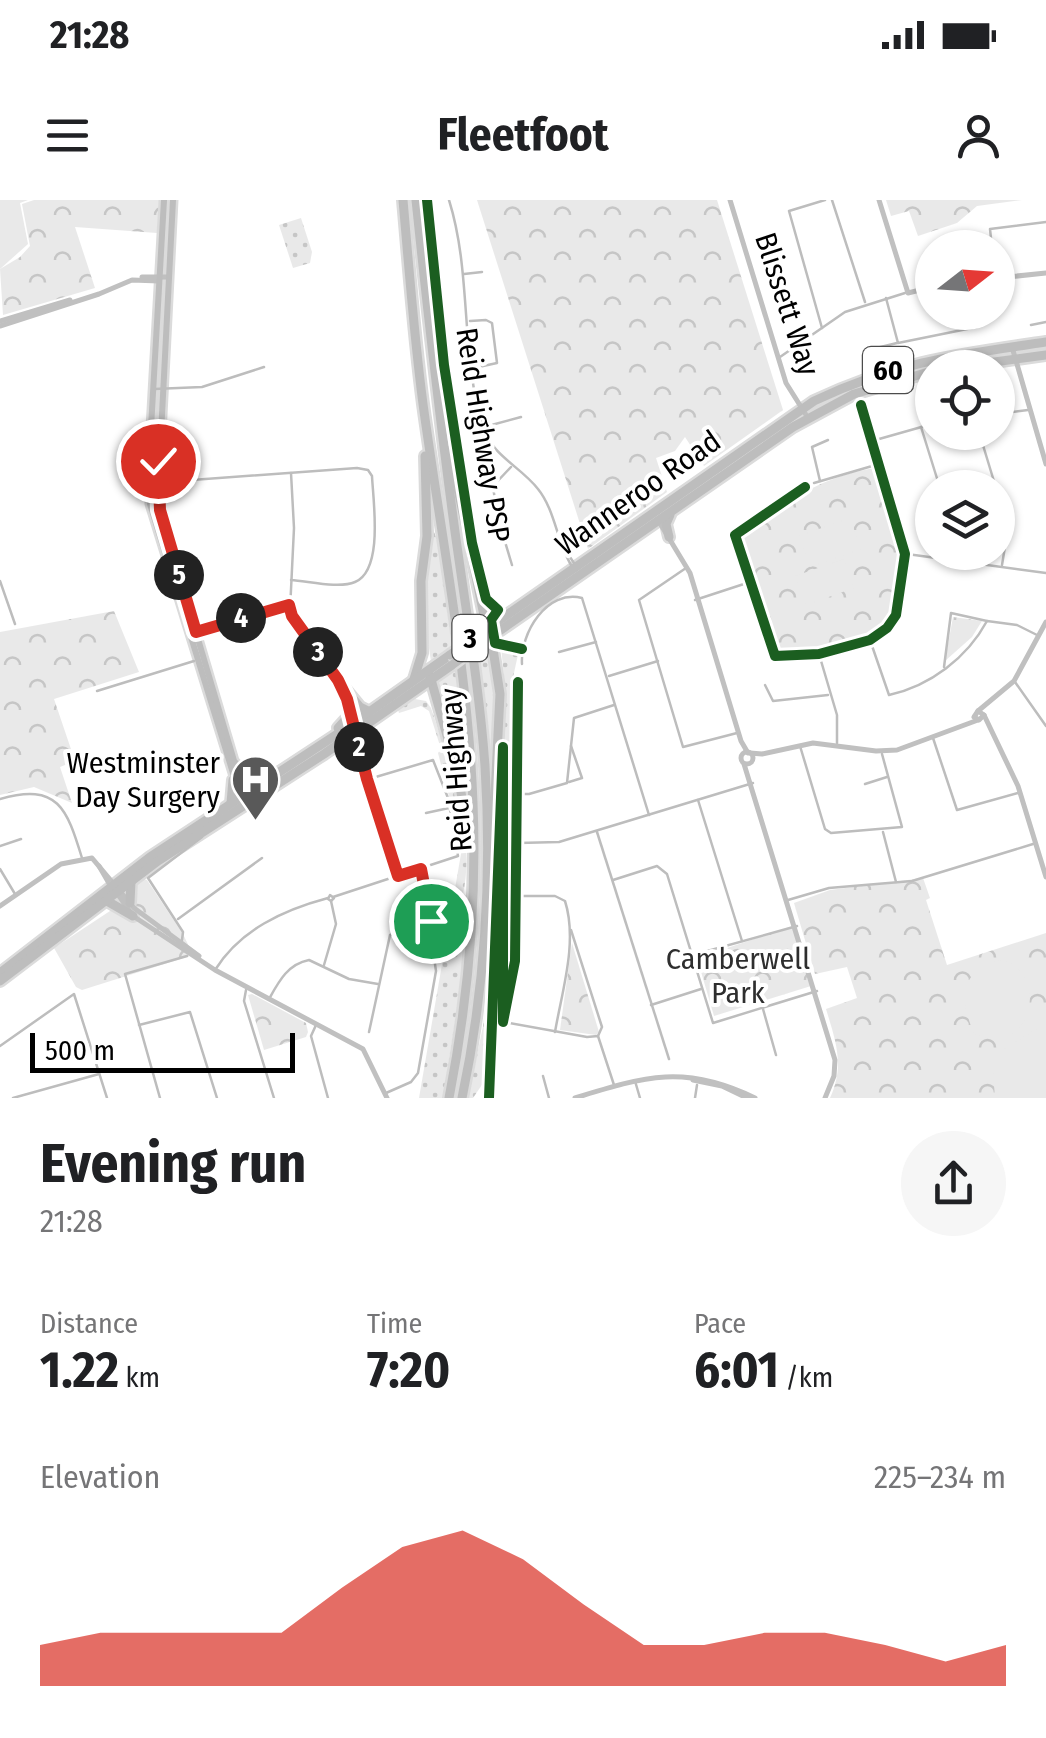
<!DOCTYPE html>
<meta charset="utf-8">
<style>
body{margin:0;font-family:"Fira Sans Condensed",sans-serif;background:#f6f6f6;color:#202124;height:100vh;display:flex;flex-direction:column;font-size:38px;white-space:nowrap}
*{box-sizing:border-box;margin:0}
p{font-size:32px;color:#757577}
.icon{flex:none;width:55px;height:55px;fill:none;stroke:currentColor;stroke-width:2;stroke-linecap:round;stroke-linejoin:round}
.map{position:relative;height:898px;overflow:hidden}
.drawer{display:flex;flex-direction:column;background:#fff;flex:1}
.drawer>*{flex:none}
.needle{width:65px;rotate:73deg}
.buttons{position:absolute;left:915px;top:30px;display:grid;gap:20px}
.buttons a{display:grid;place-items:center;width:100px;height:100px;border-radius:50%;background:#fff;box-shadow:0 2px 8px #0004;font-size:50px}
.scale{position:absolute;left:30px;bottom:25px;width:265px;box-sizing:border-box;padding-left:10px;border:5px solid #000;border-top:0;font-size:28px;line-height:35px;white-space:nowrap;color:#000;-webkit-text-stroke:8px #fff;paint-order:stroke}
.pin{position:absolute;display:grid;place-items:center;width:85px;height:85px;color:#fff;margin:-42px;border:5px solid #fff;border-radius:50%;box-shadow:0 2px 10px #0007}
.km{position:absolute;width:50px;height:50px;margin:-25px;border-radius:50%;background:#222;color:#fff;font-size:28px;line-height:50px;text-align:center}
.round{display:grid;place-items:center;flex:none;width:105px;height:105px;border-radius:52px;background:#f6f6f6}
.overview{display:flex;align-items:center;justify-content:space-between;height:170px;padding:0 40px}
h1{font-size:55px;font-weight:700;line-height:75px}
.metrics{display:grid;grid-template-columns:repeat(3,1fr);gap:15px;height:170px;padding:10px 40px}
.metrics div{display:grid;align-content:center}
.metrics b{font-size:50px;font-weight:700}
.metrics small{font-size:28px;font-weight:400}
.metrics p{font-size:28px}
.chart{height:280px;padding:20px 40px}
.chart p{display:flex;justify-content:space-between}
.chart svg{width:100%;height:180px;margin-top:10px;fill:#d93025;opacity:.7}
.status{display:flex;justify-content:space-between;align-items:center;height:70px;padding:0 50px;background:#fff;direction:ltr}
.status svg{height:28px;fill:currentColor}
header{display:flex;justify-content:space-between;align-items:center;height:130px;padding:0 40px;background:#fff;font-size:45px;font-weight:700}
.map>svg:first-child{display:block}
.grass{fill:url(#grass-dots)}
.forest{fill:url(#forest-crowns)}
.pitch{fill:#e9e9e9}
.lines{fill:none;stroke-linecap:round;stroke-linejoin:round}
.primary-casing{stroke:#dbdbdb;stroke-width:11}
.highway-casing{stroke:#dbdbdb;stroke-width:14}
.street{stroke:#bdbdbd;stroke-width:2.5}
.secondary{stroke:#c0c0c0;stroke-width:5}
.primary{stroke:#bdbdbd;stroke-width:6}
.highway{stroke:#bdbdbd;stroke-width:9}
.highway-bridge-casing{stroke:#dbdbdb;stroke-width:14;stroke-linecap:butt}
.highway-bridge{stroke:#bdbdbd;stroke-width:9}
.cycleway-casing{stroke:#fff;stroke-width:16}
.cycleway{stroke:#1b5e20;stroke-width:10}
.route-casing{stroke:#fff;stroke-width:20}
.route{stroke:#d93025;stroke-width:12}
.labels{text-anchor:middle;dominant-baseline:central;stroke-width:8;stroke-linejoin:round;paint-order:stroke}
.shield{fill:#fff;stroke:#4c4c4c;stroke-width:2.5}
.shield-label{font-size:28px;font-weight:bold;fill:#000}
.street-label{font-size:30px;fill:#000;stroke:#fff}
.poi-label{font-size:30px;fill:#000;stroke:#fff;text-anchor:end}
.park-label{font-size:30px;fill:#2e2e2e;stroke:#fff}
</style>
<div class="status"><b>21:28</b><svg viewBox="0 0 49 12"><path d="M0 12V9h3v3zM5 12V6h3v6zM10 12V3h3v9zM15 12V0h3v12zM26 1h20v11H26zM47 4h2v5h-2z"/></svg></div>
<header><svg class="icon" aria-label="menu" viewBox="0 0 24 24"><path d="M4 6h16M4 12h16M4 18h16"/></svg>Fleetfoot<svg class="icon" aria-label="person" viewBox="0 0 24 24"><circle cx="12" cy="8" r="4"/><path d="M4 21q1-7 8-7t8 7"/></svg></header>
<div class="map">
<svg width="1046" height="898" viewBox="0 0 1046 898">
<defs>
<pattern id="grass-dots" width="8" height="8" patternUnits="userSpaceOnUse" patternTransform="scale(2.5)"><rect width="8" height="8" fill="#e9e9e9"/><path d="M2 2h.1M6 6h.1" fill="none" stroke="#c6c6c6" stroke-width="1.8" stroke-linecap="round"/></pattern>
<pattern id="forest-crowns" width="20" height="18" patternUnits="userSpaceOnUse" patternTransform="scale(2.5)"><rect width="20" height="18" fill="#e9e9e9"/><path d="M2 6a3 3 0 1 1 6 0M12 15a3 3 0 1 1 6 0" fill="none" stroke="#c6c6c6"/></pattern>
</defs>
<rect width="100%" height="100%" fill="#fff"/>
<g class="grass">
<path d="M 301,18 L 312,52 L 310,63 L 293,68 L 279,25 Z"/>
<path d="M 432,325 L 439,347 L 452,447 L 431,462 L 423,407 Z"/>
<path d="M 501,446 L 519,450 L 512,482 L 512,759 L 490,873 L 473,898 L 468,898 L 483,826 L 491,758 L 506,500 Z"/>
<path d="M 486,447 L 489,448 L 496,479 L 494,556 L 491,555 L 488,542 L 476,455 Z"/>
<path d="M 456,469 L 468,607 L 456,544 L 437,483 Z"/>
<path d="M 415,499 L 426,501 L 431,508 C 450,563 476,636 463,694 L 467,696 L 463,771 L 443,898 L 419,898 L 462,648 L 438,553 L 441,549 L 429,511 L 421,506 L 399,513 L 398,510 Z"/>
</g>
<g class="forest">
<path d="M 34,0 L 159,0 L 157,33 L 75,27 L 95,88 L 3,115 L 0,69 L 20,57 L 30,46 L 22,4 Z"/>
<path d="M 477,0 L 717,0 L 783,210 L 704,266 L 685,237 L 675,251 L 656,258 L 667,292 L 588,349 Z"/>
<path d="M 886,0 L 1022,0 L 977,6 L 957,23 L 918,36 L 909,11 L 891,16 Z"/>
<path d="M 876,268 C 888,289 899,326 902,349 C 906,369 900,410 887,424 C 867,447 805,455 776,453 L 739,338 L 741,333 C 783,303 824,275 876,268 Z"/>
<path d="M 114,411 L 139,472 L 54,499 L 75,561 L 60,567 L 72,603 L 34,587 L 0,595 L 0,432 Z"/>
<path d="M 953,417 L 982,421 L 972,437 L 945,461 Z"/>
<path d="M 141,678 L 147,680 L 183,734 L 193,755 L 82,790 L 76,787 L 54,748 L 113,709 Z"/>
<path d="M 923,678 L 930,698 L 926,700 L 947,765 L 1046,733 L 1046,898 L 830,898 C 845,866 836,842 826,809 L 857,798 L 847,767 L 815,774 L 794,703 L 830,690 Z"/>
<path d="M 793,726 L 811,786 L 714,816 L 697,758 Z"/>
<path d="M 572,743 L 599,832 L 596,835 L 560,830 Z"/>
<path d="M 252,794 L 306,823 L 308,832 L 306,837 L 264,850 L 248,795 Z"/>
</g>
<g class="pitch">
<path d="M 0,0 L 28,0 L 20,3 L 28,44 L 0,69 Z"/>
<path d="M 850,318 L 861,349 L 810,367 L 799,336 Z"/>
<path d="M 844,359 L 854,388 L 806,405 L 795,376 Z"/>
<path d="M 1000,760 C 1046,765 1040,858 974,834 C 960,799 957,773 1000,760 Z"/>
<path d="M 1038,828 L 1046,836 L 1046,898 L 995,898 L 992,857 Z"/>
</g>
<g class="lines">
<defs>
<g id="primary">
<path d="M 164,0 L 149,263 L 150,304 L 241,599"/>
<path d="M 173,0 L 158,293 L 164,324 L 235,564"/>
</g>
<g id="highway">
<path d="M 403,0 C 409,68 414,136 423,204 C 441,336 468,470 473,603 C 477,702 468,801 449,898"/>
<path d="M 416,0 C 427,106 439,211 453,317 C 464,400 479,482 485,566 C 492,677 485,789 462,898"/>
<path d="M 950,168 L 1046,155"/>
<path d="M 450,250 L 487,430"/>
<path d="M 669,337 L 666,324 L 670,315"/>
<path d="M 483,437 L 492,443 L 500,494 L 493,636"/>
<path d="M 471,440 L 814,201 C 897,162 957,155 1046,142"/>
<path d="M 479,445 L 793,227 L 854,194 L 932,171"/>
<path d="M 430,476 L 458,574 L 469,641"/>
<path d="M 414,479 L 422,453 L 421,381 L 427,336 L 425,256"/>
<path d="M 346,490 L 360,507 L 370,512"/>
<path d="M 338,528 L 348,517 L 350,508"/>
<path d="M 344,540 L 351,543 L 360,554"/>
<path d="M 235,564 L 246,583 L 259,584"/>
<path d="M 231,603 L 233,580"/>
<path d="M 107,701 L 133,716"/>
<path d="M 130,703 L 131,681"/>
<path d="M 0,773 L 150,657 L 348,527 L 450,455"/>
<path d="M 0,781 L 158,661 L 324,554 L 452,465"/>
</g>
</defs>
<use href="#primary" class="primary-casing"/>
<use href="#highway" class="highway-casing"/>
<g class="street">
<path d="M 449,0 C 472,73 460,154 483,227 C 492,256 520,266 538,289 C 555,310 557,342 571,365"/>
<path d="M 832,0 L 865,102"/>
<path d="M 946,44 L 946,48"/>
<path d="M 992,48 L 990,29 L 1046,22"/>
<path d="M 464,74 L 482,72"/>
<path d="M 886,98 L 898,143 L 977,127 L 977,112"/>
<path d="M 470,121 L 486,120 L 492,123 L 497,163 L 474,168"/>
<path d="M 1031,125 L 1046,122"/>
<path d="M 822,128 L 789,11 L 825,0"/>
<path d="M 864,151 L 897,143"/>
<path d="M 780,157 L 845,112 L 905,93"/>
<path d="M 154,189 L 202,187 L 264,167"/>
<path d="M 998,214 L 1028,210"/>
<path d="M 484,227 L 521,217"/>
<path d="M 921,227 L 940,288"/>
<path d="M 979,232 L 996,288"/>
<path d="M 872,241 L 932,224"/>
<path d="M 511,267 L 493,286 L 497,315 L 512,365"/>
<path d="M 291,273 L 294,328 L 290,410 L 344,488"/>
<path d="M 153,276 L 165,282 L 357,268 L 368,270 L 372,276 C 373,300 384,370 355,382 C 339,389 308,381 291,380"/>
<path d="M 163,278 L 180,279"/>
<path d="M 820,281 L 812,247 L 828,240"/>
<path d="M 814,283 L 879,264"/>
<path d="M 805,287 L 735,335 L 775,456 L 819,454 L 870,440 L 887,428 L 896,415 L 905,354 L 861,205"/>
<path d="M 998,292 L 1008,328 L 1002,365"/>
<path d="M 561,344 L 574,363"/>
<path d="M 907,354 L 1046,373"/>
<path d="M 686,368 L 639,400 L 683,547 L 737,533"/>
<path d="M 0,381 L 15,424"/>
<path d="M 695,400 L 750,382"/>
<path d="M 199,431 L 288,405"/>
<path d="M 870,440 L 889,495 C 930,486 967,458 987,421 L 1017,425 L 1039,436"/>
<path d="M 559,452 L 596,442"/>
<path d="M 819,454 L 837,515 L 837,543"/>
<path d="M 522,464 C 520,433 547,389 582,398 L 649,615"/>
<path d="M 944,467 L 951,413 L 987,421"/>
<path d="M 609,476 L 658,461"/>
<path d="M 1015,482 L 1046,526"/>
<path d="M 765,485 L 773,501 L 828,495"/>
<path d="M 97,491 L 194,461"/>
<path d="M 360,532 L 367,579"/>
<path d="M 933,538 L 957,610 L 1018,593"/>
<path d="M 800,546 L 825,629 L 831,633 L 902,627 L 882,554"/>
<path d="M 368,581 L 398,674"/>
<path d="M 569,582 L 582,578 L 571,546"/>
<path d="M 865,584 L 887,577"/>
<path d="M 520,594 L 529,594 L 567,583 L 574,518 L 614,505"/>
<path d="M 0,599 C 58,582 67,609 82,658"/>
<path d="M 698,600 L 742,741"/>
<path d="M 426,613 L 449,608"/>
<path d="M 597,632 L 669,859"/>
<path d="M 883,632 L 896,682"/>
<path d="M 518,643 L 559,642 L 753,583"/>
<path d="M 0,646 L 21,639"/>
<path d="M 0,669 L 15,694"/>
<path d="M 613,680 L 657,666 L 667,674 L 713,823 L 817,791"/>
<path d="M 330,695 L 334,698 L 331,701 L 328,699 Z"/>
<path d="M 516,696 L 555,696 L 565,701 C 578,742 562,791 555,832"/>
<path d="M 333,697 L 458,656 L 448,598 L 433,560 L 369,579"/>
<path d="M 788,700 L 829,688 L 912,681 L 1033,644"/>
<path d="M 178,719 L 262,658"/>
<path d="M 571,730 L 602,827 L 598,836"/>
<path d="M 182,740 L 183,732 L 148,678 L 202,637"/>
<path d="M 693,755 L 797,726"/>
<path d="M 324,765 L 336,724 L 331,701"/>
<path d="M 215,770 C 240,730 283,710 328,698"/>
<path d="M 246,790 L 244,801 L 274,898"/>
<path d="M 269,799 C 279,781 288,764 309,760 L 349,779 L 378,784"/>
<path d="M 651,805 L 701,789"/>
<path d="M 763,809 L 776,855"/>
<path d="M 504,822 L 587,837 L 598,836 L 614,885"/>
<path d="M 139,825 L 190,812 L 217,898"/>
<path d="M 316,825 L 311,836 L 328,898"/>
<path d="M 369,832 L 390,735 L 431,721"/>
<path d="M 0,846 L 74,794 L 107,898"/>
<path d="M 543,876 L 549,898"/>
<path d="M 635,881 L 640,898"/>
<path d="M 386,893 L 411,882 L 418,873 L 436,771 L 421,669"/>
<path d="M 13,898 L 99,874"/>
<path d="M 160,898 L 125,774 L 187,756"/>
<path d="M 489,898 L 503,547 L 503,822 L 515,761 L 518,482"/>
<path d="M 695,898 L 697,885"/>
</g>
<g class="secondary">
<path d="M 730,0 L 786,183 L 808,218"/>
<path d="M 879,0 L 908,93 L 932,87"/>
<path d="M 142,77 L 169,77"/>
<path d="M 998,78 L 1046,73"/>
<path d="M 0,121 L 70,100"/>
<path d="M 0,126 L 99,94 L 132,80 L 159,81"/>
<path d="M 1012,147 L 1046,264"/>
<path d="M 658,320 L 690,373 L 741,541 L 748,553"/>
<path d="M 978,511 L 1014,481 L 1046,422"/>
<path d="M 978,511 L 984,515 L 979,520 L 974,517 Z"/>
<path d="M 984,515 L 1018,586 L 1046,677"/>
<circle cx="747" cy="558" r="6"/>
<path d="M 750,553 L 762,554 L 813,543 L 876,551 L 897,550 L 978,520"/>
<path d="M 744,564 L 835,860 L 834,876 L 825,898"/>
<path d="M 99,666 L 110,685"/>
<path d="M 117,693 L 133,716 L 215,770 L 363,849 L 387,898"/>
<path d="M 0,706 L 61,664 L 92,658 L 134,708 L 199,756"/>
<path d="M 693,880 L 722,886 L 747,898"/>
<path d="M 575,898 C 646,876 685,864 755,898"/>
</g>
<use href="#primary" class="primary"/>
<use href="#highway" class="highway"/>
<defs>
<g id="highway-bridge">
<path d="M 450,455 L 471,440"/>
<path d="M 452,465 L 479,445"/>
</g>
</defs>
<use href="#highway-bridge" class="highway-bridge-casing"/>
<use href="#highway-bridge" class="highway-bridge"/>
<defs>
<g id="cycleway">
<path d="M 427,0 L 444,165 L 472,343 L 486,399 L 498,410 L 491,420 L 495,443 L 522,449"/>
<path d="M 805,287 L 735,335 L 775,456 L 819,454 L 870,440 L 887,428 L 896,415 L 905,354 L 861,205"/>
<path d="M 489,898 L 503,547 L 503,822 L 515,761 L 518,482"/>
</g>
</defs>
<use href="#cycleway" class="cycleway-casing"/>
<use href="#cycleway" class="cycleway"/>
</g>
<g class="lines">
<defs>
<path id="route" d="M 158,261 L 160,310 L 196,432 L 289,405 L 292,416 L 338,480 L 347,499 L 367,579 L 398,676 L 421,669 L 431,721"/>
</defs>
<use href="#route" class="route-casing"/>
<use href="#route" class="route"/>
</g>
<defs>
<symbol id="hospital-pin" viewBox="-11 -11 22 30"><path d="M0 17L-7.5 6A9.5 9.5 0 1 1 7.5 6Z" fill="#595959" stroke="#fff"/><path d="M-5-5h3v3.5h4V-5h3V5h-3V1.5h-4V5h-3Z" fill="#fff"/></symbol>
</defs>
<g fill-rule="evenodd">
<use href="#hospital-pin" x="228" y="552" width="55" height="75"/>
</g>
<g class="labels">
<g class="shield">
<rect x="863" y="147" width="50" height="46" rx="8"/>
<rect x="452.5" y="415" width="35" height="46" rx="8"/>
</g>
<g class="shield-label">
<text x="888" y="170">60</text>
<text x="470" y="438">3</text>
</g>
<g class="street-label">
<text transform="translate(787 104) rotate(72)">Blissett Way</text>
<text transform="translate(483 235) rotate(81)">Reid Highway PSP</text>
<text transform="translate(638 293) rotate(-35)">Wanneroo Road</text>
<text transform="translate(456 570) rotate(-94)">Reid Highway</text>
</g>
<g class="poi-label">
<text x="220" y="563">Westminster<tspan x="220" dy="34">Day Surgery</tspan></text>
</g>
<g class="park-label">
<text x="738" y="759">Camberwell<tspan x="738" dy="34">Park</tspan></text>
</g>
</g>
</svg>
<div class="buttons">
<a><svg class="needle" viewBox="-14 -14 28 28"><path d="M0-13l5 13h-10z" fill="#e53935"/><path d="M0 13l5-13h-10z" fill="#757577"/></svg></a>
<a><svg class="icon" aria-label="locate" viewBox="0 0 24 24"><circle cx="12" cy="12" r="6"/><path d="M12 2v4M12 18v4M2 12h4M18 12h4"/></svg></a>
<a><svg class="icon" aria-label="layers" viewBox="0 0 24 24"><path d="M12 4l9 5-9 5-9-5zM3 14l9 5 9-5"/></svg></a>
</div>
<div class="scale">500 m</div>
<div class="pin" style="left:431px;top:721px;background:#1e9e55"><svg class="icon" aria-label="arrive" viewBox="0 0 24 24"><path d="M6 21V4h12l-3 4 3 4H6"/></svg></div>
<div class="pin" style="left:158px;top:261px;background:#d93025"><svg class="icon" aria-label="check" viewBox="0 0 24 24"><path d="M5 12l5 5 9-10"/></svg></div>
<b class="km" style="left:359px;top:547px">2</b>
<b class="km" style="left:318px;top:452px">3</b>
<b class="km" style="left:241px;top:418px">4</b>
<b class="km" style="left:179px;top:375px">5</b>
</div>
<section class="drawer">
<div class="overview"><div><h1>Evening run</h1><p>21:28</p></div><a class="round"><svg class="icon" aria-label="share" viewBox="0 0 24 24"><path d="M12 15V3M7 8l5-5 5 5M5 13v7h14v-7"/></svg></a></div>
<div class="metrics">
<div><p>Distance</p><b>1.22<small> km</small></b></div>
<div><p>Time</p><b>7:20</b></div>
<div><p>Pace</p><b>6:01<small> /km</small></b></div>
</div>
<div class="chart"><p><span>Elevation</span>225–234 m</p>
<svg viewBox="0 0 160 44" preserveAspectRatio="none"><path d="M0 44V34L10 31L20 31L30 31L40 31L50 20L60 10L70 6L80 13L90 24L100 34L110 34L120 31L130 31L140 34L150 38L160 34V44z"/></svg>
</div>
</section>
